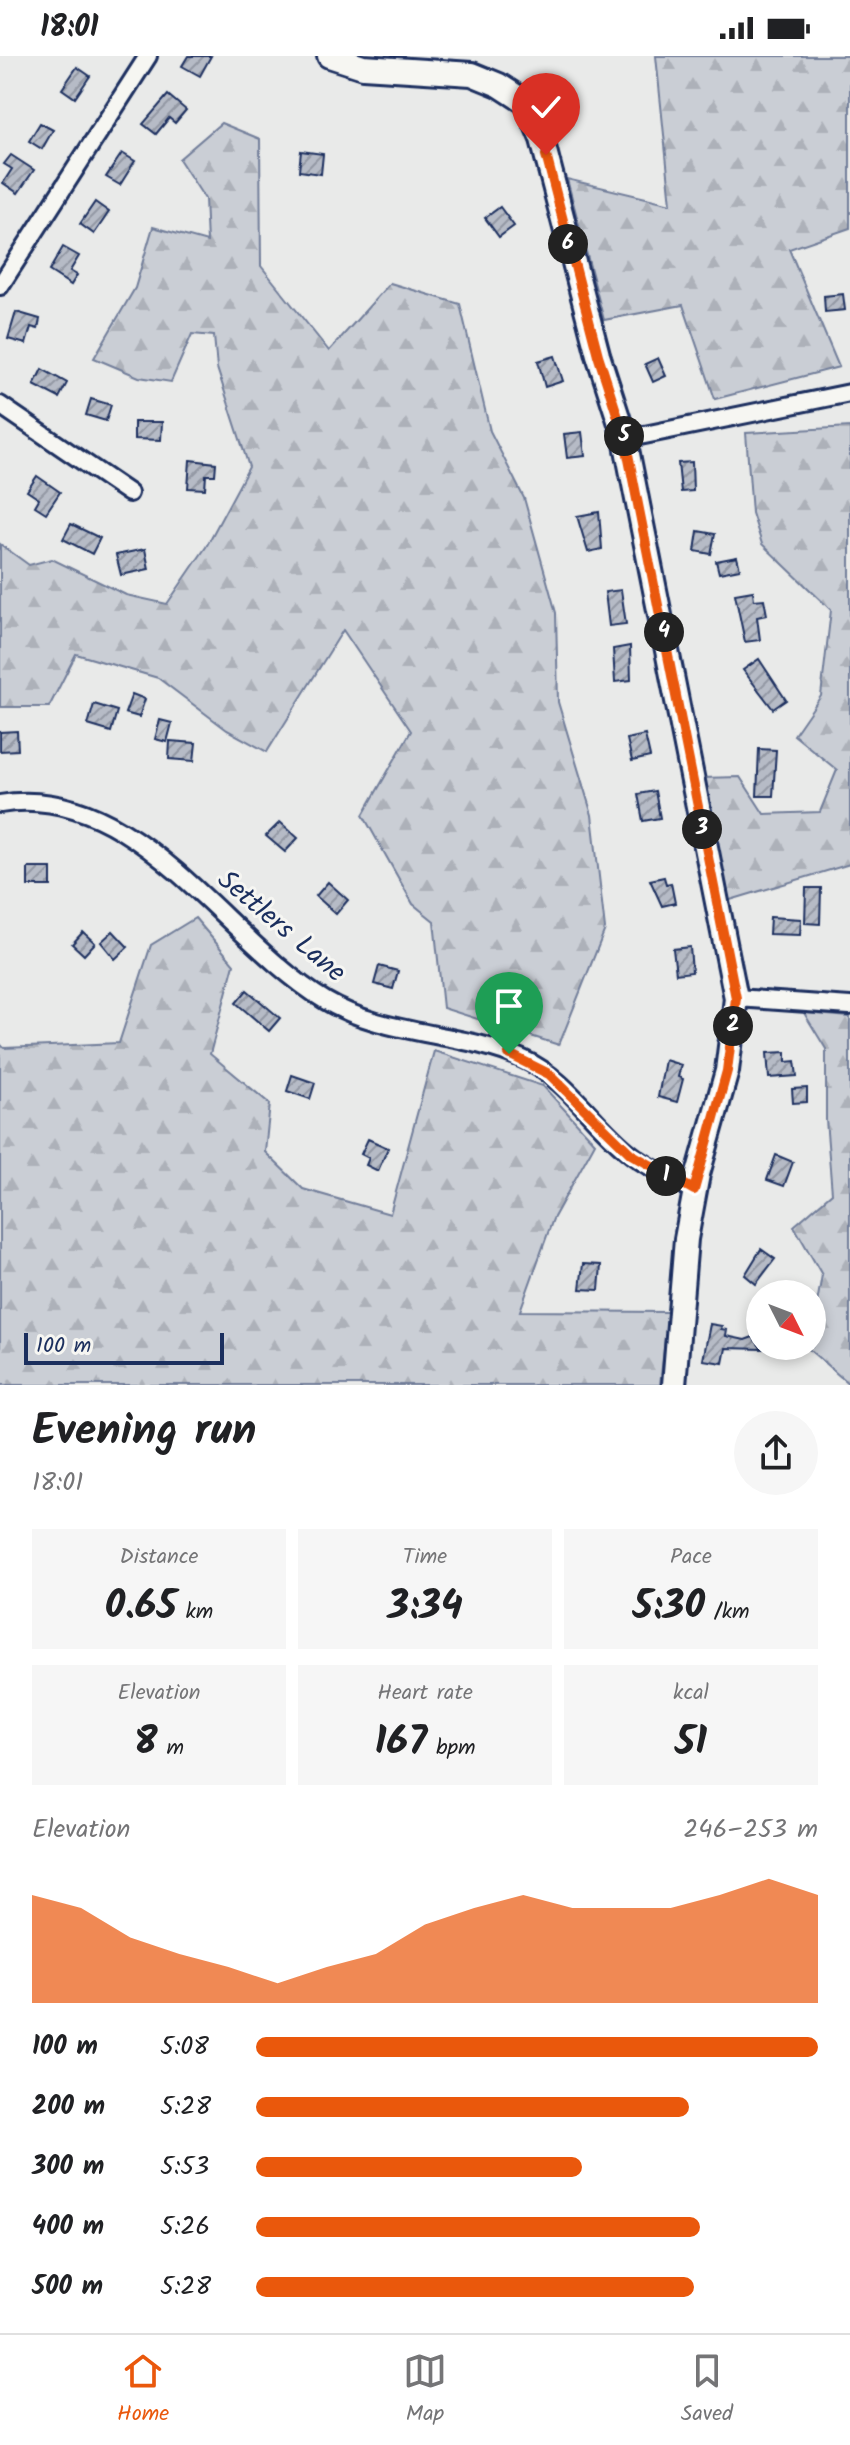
<!DOCTYPE html>
<meta charset="utf-8">
<style>
body{margin:0;font-family:Kalam,sans-serif;background:#f6f6f6;color:#202124;height:100vh;display:flex;flex-direction:column;font-size:30px;white-space:nowrap}
*{box-sizing:border-box;margin:0}
p{font-size:26px;color:#757577}
.icon{flex:none;width:44px;height:44px;fill:none;stroke:currentColor;stroke-width:2;stroke-linecap:round;stroke-linejoin:round}
.map{position:relative;height:1329px;overflow:hidden}
.drawer{display:flex;flex-direction:column;background:#fff;flex:1}
.drawer>*{flex:none}
.needle{width:52px;rotate:132deg}
.controls{position:absolute;left:746px;top:1224px;display:grid;gap:16px}
.controls a{display:grid;place-items:center;width:80px;height:80px;border-radius:50%;background:#fff;box-shadow:0 4px 12px #0003;font-size:40px}
.scale{position:absolute;left:24px;bottom:20px;width:200px;box-sizing:border-box;padding-left:8px;border:4px solid #1b2f5e;border-top:0;font-size:22px;line-height:28px;white-space:nowrap;color:#1b2f5e;-webkit-text-stroke:6px #f6f6f2;paint-order:stroke}
.pin{position:absolute;display:grid;place-items:center;width:68px;height:68px;color:#fff;margin:-82px -34px;border-radius:50% 50% 50% 0;rotate:-45deg;box-shadow:0 0 8px #0007}
.pin .icon{rotate:45deg}
.km{position:absolute;width:40px;height:40px;margin:-20px;border-radius:50%;background:#222;color:#fff;font-size:22px;line-height:40px;text-align:center}
.round{display:grid;place-items:center;flex:none;width:84px;height:84px;border-radius:42px;background:#f6f6f6}
.head{display:flex;align-items:center;justify-content:space-between;height:136px;padding:0 32px}
h1{font-size:44px;font-weight:600;line-height:60px}
.figures{display:grid;grid-template-columns:repeat(3,1fr);gap:12px;height:136px;padding:8px 32px}
.figures div{display:grid;align-content:center;border-radius:0px;background:#f6f6f6;text-align:center}
.figures b{font-size:40px;font-weight:600}
.figures small{font-size:22px;font-weight:400}
.figures p{font-size:22px}
.chart{height:224px;padding:16px 32px}
.chart p{display:flex;justify-content:space-between}
.chart svg{width:100%;height:144px;margin-top:8px;fill:#ea580c;opacity:.7}
ul{padding:0 32px;list-style:none;font-size:26px}
li{display:grid;grid-template-columns:128px 96px 1fr;align-items:center;height:60px}
li i{height:20px;border-radius:10px;background:#ea580c}
.status{display:flex;justify-content:space-between;align-items:center;height:56px;padding:0 40px;background:#fff;direction:ltr}
.status svg{height:22px;fill:currentColor}
.dock{display:flex;justify-content:space-around;align-items:center;height:112px;border-top:2px solid #e0e0e0;background:#fff;font-size:22px;color:#757577}
.dock a{display:grid;justify-items:center;gap:4px}
.dock .selected{color:#ea580c}
.map>svg:first-child{display:block}
.forest{fill:url(#forest-firs);stroke:#727e9a;stroke-width:2}
.building{fill:url(#building-hatch);stroke:#1b2f5e;stroke-width:2}
.lines{fill:none;stroke-linecap:round;stroke-linejoin:round}
.street-casing{stroke:#1b2f5e;stroke-width:22}
.secondary-casing{stroke:#1b2f5e;stroke-width:28}
.street{stroke:#f6f6f2;stroke-width:16}
.secondary{stroke:#f6f6f2;stroke-width:22}
.route-casing{stroke:#fff;stroke-width:16}
.route{stroke:#ea580c;stroke-width:10}
.labels{text-anchor:middle;dominant-baseline:central;stroke-width:6;stroke-linejoin:round;paint-order:stroke}
.street-label{font-size:28px;fill:#1b2f5e;stroke:#f6f6f2}
</style>
<div class="status"><b>18:01</b><svg viewBox="0 0 49 12"><path d="M0 12V9h3v3zM5 12V6h3v6zM10 12V3h3v9zM15 12V0h3v12zM26 1h20v11H26zM47 4h2v5h-2z"/></svg></div>
<div class="map">
<svg width="850" height="1329" viewBox="0 0 850 1329">
<defs>
<pattern id="forest-firs" width="22" height="20" patternUnits="userSpaceOnUse" patternTransform="scale(2)"><rect width="22" height="20" fill="#caced5"/><path d="M5 1l3.5 6h-7zM16 11l3.5 6h-7z" fill="#adb1b9"/></pattern>
<pattern id="building-hatch" width="6" height="6" patternUnits="userSpaceOnUse" patternTransform="scale(2)"><rect width="6" height="6" fill="#b6bbc6"/><path d="M-1 1l2-2M0 6l6-6M5 7l2-2" fill="none" stroke="#9398a4"/></pattern>
</defs>
<rect width="100%" height="100%" fill="#e9eae9"/>
<filter id="ink" filterUnits="userSpaceOnUse"><feTurbulence type="fractalNoise" baseFrequency=".0125" numOctaves="2"/><feDisplacementMap in="SourceGraphic" scale="16" xChannelSelector="R" yChannelSelector="G"/><feConvolveMatrix kernelMatrix="1 2 1 2 8 2 1 2 1" color-interpolation-filters="sRGB"/></filter>
<g filter="url(#ink)">
<g class="forest">
<path d="M 656,0 L 850,0 L 850,172 L 789,193 L 839,311 L 715,343 L 683,249 L 604,264 L 567,123 L 671,148 Z"/>
<path d="M 221,67 L 260,83 L 261,210 L 329,295 L 390,227 L 460,248 L 490,375 L 524,442 L 556,557 L 558,646 L 592,759 L 605,873 L 559,989 L 443,952 L 434,865 L 413,848 L 363,759 L 411,675 L 343,574 L 267,696 L 227,674 L 158,622 L 76,598 L 49,651 L 0,651 L 0,488 L 29,509 L 52,503 L 126,539 L 167,548 L 206,491 L 249,411 L 217,312 L 214,280 L 192,278 L 171,326 L 139,321 L 94,302 L 135,232 L 153,171 L 207,186 L 205,143 L 179,103 Z"/>
<path d="M 850,371 L 850,808 L 727,845 L 701,722 L 740,721 L 764,758 L 820,756 L 837,714 L 794,679 L 821,640 L 831,554 L 762,488 L 752,457 L 746,377 Z"/>
<path d="M 195,862 L 234,908 L 210,998 L 270,1048 L 265,1096 L 303,1133 L 390,1158 L 434,995 L 543,1030 L 595,1087 L 553,1163 L 520,1255 L 668,1256 L 660,1329 L 0,1329 L 0,988 L 4,992 L 119,987 L 151,889 Z"/>
<path d="M 804,957 L 850,961 L 850,1329 L 805,1290 L 812,1290 L 812,1249 L 817,1247 L 822,1219 L 794,1170 L 832,1137 L 826,1064 L 826,993 Z"/>
</g>
<g class="building">
<path d="M 188,0 L 211,0 L 200,20 L 182,10 Z"/>
<path d="M 77,11 L 90,20 L 75,42 L 62,33 Z"/>
<path d="M 168,39 L 186,54 L 175,67 L 169,62 L 156,78 L 143,68 Z"/>
<path d="M 40,67 L 53,74 L 42,93 L 29,85 Z"/>
<path d="M 301,95 L 323,98 L 321,118 L 299,115 Z"/>
<path d="M 122,97 L 135,105 L 120,129 L 106,121 Z"/>
<path d="M 11,99 L 34,114 L 18,137 L 3,127 L 12,113 L 4,108 Z"/>
<path d="M 95,146 L 109,156 L 94,178 L 80,168 Z"/>
<path d="M 500,151 L 514,170 L 499,181 L 485,162 Z"/>
<path d="M 63,191 L 79,200 L 70,215 L 77,219 L 71,229 L 49,215 Z"/>
<path d="M 843,238 L 845,254 L 825,256 L 824,240 Z"/>
<path d="M 16,256 L 40,263 L 38,273 L 31,271 L 26,288 L 8,283 Z"/>
<path d="M 555,300 L 563,325 L 545,331 L 538,305 Z"/>
<path d="M 658,302 L 666,320 L 653,326 L 645,308 Z"/>
<path d="M 42,313 L 67,327 L 59,342 L 34,329 Z"/>
<path d="M 91,343 L 111,349 L 106,365 L 86,359 Z"/>
<path d="M 134,366 L 162,366 L 161,384 L 134,383 Z"/>
<path d="M 582,376 L 585,400 L 567,402 L 564,378 Z"/>
<path d="M 190,404 L 216,407 L 215,419 L 206,419 L 205,433 L 188,432 Z"/>
<path d="M 692,406 L 693,435 L 681,436 L 678,407 Z"/>
<path d="M 37,420 L 60,436 L 46,457 L 35,450 L 39,443 L 27,435 Z"/>
<path d="M 599,456 L 602,493 L 588,496 L 577,460 Z"/>
<path d="M 71,468 L 100,482 L 92,498 L 63,483 Z"/>
<path d="M 698,475 L 715,478 L 711,498 L 695,495 Z"/>
<path d="M 145,493 L 149,513 L 121,519 L 116,499 Z"/>
<path d="M 737,501 L 740,513 L 719,517 L 716,505 Z"/>
<path d="M 621,534 L 626,568 L 609,570 L 605,536 Z"/>
<path d="M 753,535 L 754,544 L 764,543 L 767,559 L 757,561 L 760,584 L 745,586 L 735,538 Z"/>
<path d="M 630,590 L 631,624 L 615,626 L 613,593 Z"/>
<path d="M 759,603 L 786,644 L 773,653 L 743,614 Z"/>
<path d="M 132,638 L 145,643 L 139,661 L 125,657 Z"/>
<path d="M 94,648 L 117,655 L 111,676 L 88,669 Z"/>
<path d="M 160,664 L 172,667 L 167,686 L 155,683 Z"/>
<path d="M 17,675 L 18,694 L 0,695 L 0,676 Z"/>
<path d="M 645,679 L 650,701 L 632,705 L 627,683 Z"/>
<path d="M 170,685 L 196,687 L 194,705 L 169,703 Z"/>
<path d="M 759,693 L 776,694 L 773,740 L 757,740 Z"/>
<path d="M 655,735 L 660,762 L 643,765 L 638,738 Z"/>
<path d="M 280,766 L 298,782 L 285,796 L 266,780 Z"/>
<rect x="28" y="812" width="23" height="18"/>
<path d="M 664,821 L 666,828 L 671,827 L 675,847 L 662,850 L 650,824 Z"/>
<path d="M 328,826 L 348,844 L 336,858 L 316,840 Z"/>
<path d="M 806,832 L 821,832 L 820,868 L 805,867 Z"/>
<path d="M 770,861 L 801,863 L 800,879 L 769,878 Z"/>
<path d="M 113,875 L 128,891 L 115,903 L 101,886 Z"/>
<path d="M 83,876 L 95,887 L 84,899 L 72,888 Z"/>
<path d="M 690,891 L 692,916 L 676,918 L 673,893 Z"/>
<path d="M 379,910 L 398,915 L 393,933 L 374,928 Z"/>
<path d="M 247,934 L 280,962 L 269,975 L 236,947 Z"/>
<path d="M 786,996 L 786,1006 L 795,1005 L 797,1020 L 769,1022 L 767,997 Z"/>
<path d="M 665,1004 L 681,1009 L 678,1021 L 683,1023 L 677,1046 L 658,1041 Z"/>
<path d="M 292,1019 L 315,1027 L 310,1043 L 287,1035 Z"/>
<path d="M 807,1032 L 807,1046 L 793,1047 L 792,1033 Z"/>
<path d="M 368,1083 L 388,1092 L 378,1115 L 366,1109 L 369,1102 L 361,1098 Z"/>
<path d="M 776,1099 L 793,1106 L 784,1130 L 767,1124 Z"/>
<path d="M 761,1193 L 775,1203 L 756,1228 L 745,1219 Z"/>
<path d="M 583,1208 L 601,1209 L 599,1234 L 580,1233 Z"/>
<path d="M 710,1268 L 722,1270 L 721,1273 L 727,1274 L 726,1280 L 745,1284 L 753,1281 L 762,1293 L 726,1292 L 723,1307 L 703,1304 Z"/>
</g>
<g class="lines">
<defs>
<g id="street">
<path d="M 0,230 L 148,0"/>
<path d="M 0,349 L 129,437"/>
<path d="M 625,383 L 850,337"/>
<path d="M 0,748 C 136,725 223,883 326,945 C 385,980 460,975 523,1003 C 568,1023 593,1069 631,1098 C 650,1113 673,1123 694,1134"/>
<path d="M 736,942 L 850,950"/>
</g>
<path id="secondary" d="M 329,0 L 363,11 L 472,18 L 499,29 L 527,47 L 542,83 L 598,299 L 625,383 L 736,942 L 727,1015 L 698,1118 L 686,1183 L 674,1329"/>
</defs>
<use href="#street" class="street-casing"/>
<use href="#secondary" class="secondary-casing"/>
<use href="#street" class="street"/>
<use href="#secondary" class="secondary"/>
</g>
</g>
<g class="lines" filter="url(#ink)">
<defs>
<path id="route" d="M 509,998 L 549,1018 L 631,1098 L 694,1134 L 727,1015 L 736,942 L 625,383 L 598,299 L 546,99"/>
</defs>
<use href="#route" class="route-casing"/>
<use href="#route" class="route"/>
</g>
<g class="labels">
<g class="street-label">
<text transform="translate(281 871) rotate(40)">Settlers Lane</text>
</g>
</g>
</svg>
<div class="controls">
<a><svg class="needle" viewBox="-14 -14 28 28"><path d="M0-13l5 13h-10z" fill="#e53935"/><path d="M0 13l5-13h-10z" fill="#757577"/></svg></a>
</div>
<div class="scale">100 m</div>
<div class="pin" style="left:509px;top:998px;background:#1e9e55"><svg class="icon" aria-label="arrive" viewBox="0 0 24 24"><path d="M6 21V4h12l-3 4 3 4H6"/></svg></div>
<div class="pin" style="left:546px;top:99px;background:#d93025"><svg class="icon" aria-label="check" viewBox="0 0 24 24"><path d="M5 12l5 5 9-10"/></svg></div>
<b class="km" style="left:666px;top:1120px">1</b>
<b class="km" style="left:733px;top:970px">2</b>
<b class="km" style="left:702px;top:773px">3</b>
<b class="km" style="left:664px;top:576px">4</b>
<b class="km" style="left:624px;top:380px">5</b>
<b class="km" style="left:568px;top:188px">6</b>
</div>
<section class="drawer">
<div class="head"><div><h1>Evening run</h1><p>18:01</p></div><a class="round"><svg class="icon" aria-label="share" viewBox="0 0 24 24"><path d="M12 15V3M7 8l5-5 5 5M5 13v7h14v-7"/></svg></a></div>
<div class="figures">
<div><p>Distance</p><b>0.65<small> km</small></b></div>
<div><p>Time</p><b>3:34</b></div>
<div><p>Pace</p><b>5:30<small> /km</small></b></div>
</div>
<div class="figures">
<div><p>Elevation</p><b>8<small> m</small></b></div>
<div><p>Heart rate</p><b>167<small> bpm</small></b></div>
<div><p>kcal</p><b>51</b></div>
</div>
<div class="chart"><p><span>Elevation</span>246–253 m</p>
<svg viewBox="0 0 160 44" preserveAspectRatio="none"><path d="M0 44V11L10 15L20 24L30 29L40 33L50 38L60 33L70 29L80 20L90 15L100 11L110 15L120 15L130 15L140 11L150 6L160 11V44z"/></svg>
</div>
<ul>
<li><b>100 m</b>5:08<i style="width:100%"></i></li>
<li><b>200 m</b>5:28<i style="width:77%"></i></li>
<li><b>300 m</b>5:53<i style="width:58%"></i></li>
<li><b>400 m</b>5:26<i style="width:79%"></i></li>
<li><b>500 m</b>5:28<i style="width:78%"></i></li>
</ul>
</section>
<nav class="dock">
<a class="selected"><svg class="icon" aria-label="home" viewBox="0 0 24 24"><path d="M3 11l9-7 9 7M6 9v11h12V9"/></svg>Home</a>
<a><svg class="icon" aria-label="map" viewBox="0 0 24 24"><path d="M3 6l6-2 6 2 6-2v14l-6 2-6-2-6 2zM9 4v14M15 6v14"/></svg>Map</a>
<a><svg class="icon" aria-label="saved" viewBox="0 0 24 24"><path d="M7 4h10v16l-5-4-5 4z"/></svg>Saved</a>
</nav>
